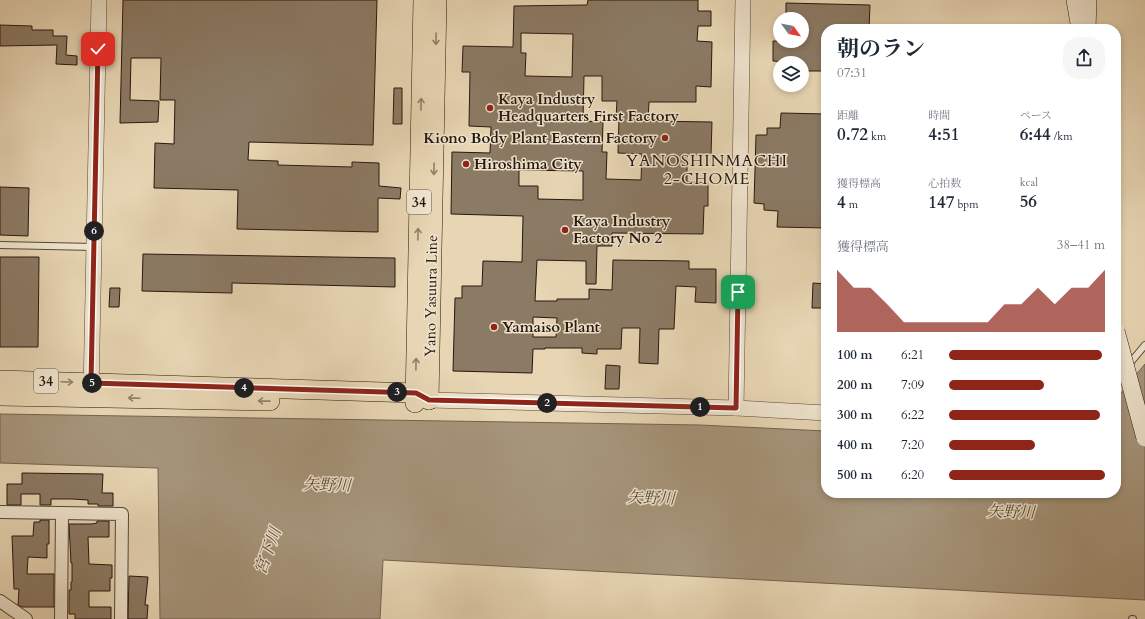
<!DOCTYPE html>
<html lang="ja">
<meta charset="utf-8">
<style>
body{margin:0;font-family:Cardo,"Noto Serif JP",serif;background:#f6f6f7;color:#1f2937;height:100vh;display:flex;flex-direction:column;font-size:15px;white-space:nowrap}
*{box-sizing:border-box;margin:0}
p{font-size:13px;color:#747a83}
.icon{flex:none;width:22px;height:22px;fill:none;stroke:currentColor;stroke-width:2;stroke-linecap:round;stroke-linejoin:round}
.map{position:relative;flex:1;overflow:hidden}
.side{position:absolute;left:821px;top:24px;width:300px;height:474px;display:flex;flex-direction:column;background:#fff;border-radius:16px;box-shadow:0 2px 6px #0003}
.side>*{flex:none}
.needle{width:26px;rotate:123deg}
.buttons{position:absolute;left:773px;top:12px;display:grid;gap:8px}
.buttons a{display:grid;place-items:center;width:36px;height:36px;border-radius:50%;background:#fff;box-shadow:0 2px 6px #0003;font-size:20px}
.pin{position:absolute;display:grid;place-items:center;width:34px;height:34px;color:#fff;margin:-17px;border-radius:8px;box-shadow:0 2px 6px #0006}
.km{position:absolute;width:20px;height:20px;margin:-10px;border-radius:50%;background:#222;color:#fff;font-size:11px;line-height:20px;text-align:center}
.round{display:grid;place-items:center;flex:none;width:42px;height:42px;border-radius:16px;background:#f6f6f7}
.head{display:flex;align-items:center;justify-content:space-between;height:68px;padding:0 16px}
h1{font-size:22px;font-weight:700;line-height:30px}
.metrics{display:grid;grid-template-columns:repeat(3,1fr);gap:6px;height:68px;padding:4px 16px}
.metrics div{display:grid;align-content:center}
.metrics b{font-size:17px;font-weight:700}
.metrics small{font-size:11px;font-weight:400}
.metrics p{font-size:11px}
.chart{height:112px;padding:8px 16px}
.chart p{display:flex;justify-content:space-between}
.chart svg{width:100%;height:72px;margin-top:4px;fill:#8f2418;opacity:.7}
ul{padding:0 16px;list-style:none;font-size:13px}
li{display:grid;grid-template-columns:64px 48px 1fr;align-items:center;height:30px}
li i{height:10px;border-radius:5px;background:#8f2418}
.map>svg:first-child{display:block}
.water{fill:#a6957b;stroke:#736350}
.building{fill:#8b7a64;stroke:#27180f;fill-rule:evenodd}
.lines{fill:none;stroke-linecap:round;stroke-linejoin:round}
.service-casing{stroke:#574738;stroke-width:8}
.minor-casing{stroke:#574738;stroke-width:14}
.tertiary-casing{stroke:#574738;stroke-width:16}
.secondary-casing{stroke:#27180f;stroke-width:18}
.primary-casing{stroke:#27180f;stroke-width:20}
.service{stroke:#efe4ce;stroke-width:6}
.minor{stroke:#efe4ce;stroke-width:12}
.tertiary{stroke:#efe4ce;stroke-width:15}
.secondary{stroke:#efe4ce;stroke-width:17}
.primary{stroke:#e7d5b3;stroke-width:19}
.secondary-bridge-casing{stroke:#27180f;stroke-width:18;stroke-linecap:butt}
.secondary-bridge{stroke:#efe4ce;stroke-width:17}
.oneway{stroke:#918069}
.route-casing{stroke:#fff;stroke-width:8}
.route{stroke:#8f2418;stroke-width:5}
.poi-dot{fill:#8f2418;stroke:#efe4ce;stroke-width:1.5}
.labels{text-anchor:middle;dominant-baseline:central;stroke-width:3;stroke-linejoin:round;paint-order:stroke}
.shield{fill:#efe4ce;stroke:#635548;stroke-width:1}
.shield-label{font-size:14px;font-weight:bold;fill:#27180f}
.poi-label{font-size:15px;font-weight:bold;fill:#27180f;stroke:#efe4ce;text-anchor:start}
.street-label{font-size:15px;fill:#27180f;stroke:#efe4ce}
.neighbourhood-label{font-size:16px;letter-spacing:1px;fill:#27180f;stroke:#efe4ce}
.water-label{font-size:16px;font-style:italic;fill:#5a4a3a;stroke:#efe4ce}
</style>
<div class="map">
<svg width="1145" height="619" viewBox="0 0 1145 619">
<rect width="100%" height="100%" fill="#e7d5b3"/>
<filter id="stains"><feTurbulence type="fractalNoise" baseFrequency=".005" numOctaves="4"/><feColorMatrix values="0 0 0 0 .2 0 0 0 0 .09 0 0 0 0 .02 0 0 0 .5 -.17"/></filter>
<radialGradient id="worn" r=".72"><stop offset=".6" stop-color="#630" stop-opacity="0"/><stop offset="1" stop-color="#630" stop-opacity=".3"/></radialGradient>
<path class="water" d="M 1145,364 L 1145,600 L 383,560 L 380,619 L 160,619 L 158,468 L 0,463 L 0,414 L 700,425 L 826,431 L 826,493 L 1116,493 L 1116,399 Z"/>
<g class="building">
<path d="M 123,0 L 377,0 L 373,145 L 249,142 L 248,160 L 278,161 L 278,165 L 352,167 L 352,162 L 379,163 L 379,186 L 401,188 L 400,199 L 378,198 L 378,232 L 237,229 L 238,190 L 154,188 L 155,143 L 174,144 L 175,100 L 160,100 L 161,58 L 131,58 L 130,100 L 159,101 L 158,122 L 120,123 Z"/>
<path d="M 588,0 L 698,0 L 698,11 L 711,11 L 711,26 L 698,26 L 697,41 L 712,42 L 711,87 L 696,86 L 696,102 L 649,102 L 648,121 L 712,122 L 711,155 L 687,155 L 687,182 L 708,183 L 708,206 L 704,206 L 703,234 L 612,233 L 612,246 L 597,246 L 596,284 L 586,284 L 586,261 L 537,260 L 535,301 L 557,301 L 557,299 L 589,299 L 589,289 L 612,290 L 613,260 L 689,261 L 689,269 L 716,269 L 716,303 L 695,302 L 696,287 L 676,286 L 674,329 L 659,329 L 658,364 L 639,363 L 640,328 L 622,328 L 621,349 L 597,349 L 597,354 L 582,353 L 582,348 L 545,348 L 545,349 L 533,349 L 532,373 L 453,371 L 455,298 L 462,298 L 462,286 L 482,286 L 483,261 L 522,262 L 523,216 L 451,214 L 452,152 L 490,153 L 491,127 L 469,126 L 470,72 L 462,72 L 463,46 L 513,47 L 514,6 L 587,5 ZM 521,33 L 573,34 L 572,77 L 525,76 L 526,53 L 521,53 ZM 584,76 L 602,76 L 602,101 L 617,101 L 616,118 L 619,118 L 618,153 L 642,154 L 641,180 L 606,179 L 607,152 L 602,152 L 603,122 L 583,121 ZM 519,170 L 583,171 L 583,200 L 538,199 L 538,186 L 519,186 ZM 533,317 L 557,318 L 556,337 L 533,337 Z"/>
<path d="M 786,3 L 870,5 L 869,29 L 826,29 L 826,71 L 802,71 L 802,63 L 773,61 L 773,41 L 802,41 L 802,19 L 786,19 Z"/>
<path d="M 0,25 L 32,26 L 32,30 L 53,30 L 53,36 L 67,36 L 66,55 L 77,56 L 77,65 L 56,64 L 57,45 L 0,46 Z"/>
<path d="M 394,88 L 402,88 L 402,124 L 393,124 Z"/>
<path d="M 781,113 L 826,114 L 826,228 L 777,227 L 778,211 L 764,210 L 764,204 L 754,203 L 756,135 L 767,135 L 767,128 L 780,128 Z"/>
<path d="M 0,187 L 29,188 L 28,236 L 0,235 Z"/>
<path d="M 143,254 L 395,258 L 395,287 L 232,283 L 232,293 L 142,291 Z"/>
<path d="M 0,257 L 39,257 L 38,347 L 0,347 Z"/>
<path d="M 813,283 L 826,284 L 826,308 L 812,308 Z"/>
<path d="M 110,288 L 120,288 L 119,307 L 109,307 Z"/>
<path d="M 606,365 L 620,366 L 619,389 L 605,389 Z"/>
<path d="M 22,473 L 103,474 L 102,493 L 113,493 L 113,506 L 98,506 L 98,504 L 88,504 L 88,500 L 72,499 L 51,499 L 51,505 L 40,505 L 40,494 L 21,494 L 21,505 L 7,505 L 7,484 L 22,484 Z"/>
<path d="M 40,520 L 49,520 L 49,544 L 47,544 L 47,558 L 28,557 L 27,574 L 54,574 L 54,607 L 22,607 L 18,605 L 19,589 L 14,589 L 12,536 L 33,536 L 34,522 L 40,522 Z"/>
<path d="M 97,521 L 109,521 L 109,537 L 88,537 L 89,564 L 112,565 L 112,578 L 110,578 L 110,591 L 89,591 L 89,607 L 111,607 L 111,619 L 75,619 L 75,614 L 69,614 L 69,590 L 71,590 L 71,582 L 72,582 L 72,563 L 71,563 L 69,524 L 92,524 L 97,523 Z"/>
<path d="M 129,576 L 148,577 L 145,605 L 148,605 L 147,619 L 128,619 Z"/>
</g>
<g class="lines">
<defs>
<g id="service">
<path d="M 0,245 L 94,247"/>
<path d="M 1116,380 L 1145,345"/>
<path d="M 1132,619 L 1133,619"/>
</g>
<g id="minor">
<path d="M 0,512 L 122,514 L 121,619"/>
<path d="M 0,601 L 26,619"/>
<path d="M 61,619 L 62,513"/>
</g>
<g id="tertiary">
<path d="M 91,393 L 99,0"/>
<path d="M 429,400 L 736,408 L 826,413"/>
<path d="M 736,408 L 743,0"/>
</g>
<g id="secondary">
<path d="M 1075,0 L 1080,29"/>
<path d="M 1087,29 L 1088,0"/>
</g>
<g id="primary">
<path d="M 0,380 L 416,393 L 429,400"/>
<path d="M 0,396 L 270,401"/>
<path d="M 429,400 L 437,0"/>
<path d="M 415,403 L 423,0"/>
</g>
</defs>
<use href="#service" class="service-casing"/>
<use href="#minor" class="minor-casing"/>
<use href="#tertiary" class="tertiary-casing"/>
<use href="#secondary" class="secondary-casing"/>
<use href="#primary" class="primary-casing"/>
<use href="#service" class="service"/>
<use href="#minor" class="minor"/>
<use href="#tertiary" class="tertiary"/>
<use href="#secondary" class="secondary"/>
<use href="#primary" class="primary"/>
<defs>
<path id="secondary-bridge" d="M 1116,331 L 1145,438"/>
</defs>
<use href="#secondary-bridge" class="secondary-bridge-casing"/>
<use href="#secondary-bridge" class="secondary-bridge"/>
</g>
<defs><path id="oneway-shaft" d="M-6 0H5M1.5-3L5.5 0L1.5 3" fill="none" stroke-width="1.6" stroke-linecap="round" stroke-linejoin="round"/></defs>
<g class="oneway">
<use href="#oneway-shaft" transform="translate(436 39) rotate(91)"/>
<use href="#oneway-shaft" transform="translate(421 104) rotate(-89)"/>
<use href="#oneway-shaft" transform="translate(434 169) rotate(91)"/>
<use href="#oneway-shaft" transform="translate(418 234) rotate(-89)"/>
<use href="#oneway-shaft" transform="translate(416 364) rotate(-89)"/>
<use href="#oneway-shaft" transform="translate(67 382) rotate(2)"/>
<use href="#oneway-shaft" transform="translate(134 398) rotate(-178)"/>
<use href="#oneway-shaft" transform="translate(264 401) rotate(-179)"/>
</g>
<g class="lines">
<defs>
<path id="route" d="M 98,49 L 91,383 L 416,393 L 429,400 L 736,408 L 738,292"/>
</defs>
<use href="#route" class="route-casing"/>
<use href="#route" class="route"/>
</g>
<g class="poi-dot">
<circle cx="490" cy="108" r="4"/>
<circle cx="665" cy="138" r="4"/>
<circle cx="466" cy="164" r="4"/>
<circle cx="565" cy="230" r="4"/>
<circle cx="494" cy="327" r="4"/>
</g>
<g class="labels">
<g class="shield">
<rect x="407" y="190" width="24" height="24" rx="3"/>
<rect x="34" y="369" width="24" height="24" rx="3"/>
</g>
<g class="shield-label">
<text x="419" y="202">34</text>
<text x="46" y="381">34</text>
</g>
<g class="poi-label">
<text x="498" y="99">Kaya Industry<tspan x="498" dy="17">Headquarters First Factory</tspan></text>
<text x="657" y="138" text-anchor="end">Kiono Body Plant Eastern Factory</text>
<text x="474" y="164">Hiroshima City</text>
<text x="573" y="221">Kaya Industry<tspan x="573" dy="17">Factory No 2</tspan></text>
<text x="502" y="327">Yamaiso Plant</text>
</g>
<g class="street-label">
<text transform="translate(431 296) rotate(-89)">Yano Yasuura Line</text>
</g>
<g class="neighbourhood-label">
<text x="707" y="161">YANOSHINMACHI<tspan x="707" dy="18">2-CHOME</tspan></text>
</g>
<g class="water-label">
<text transform="translate(327 485) rotate(2)">矢野川</text>
<text transform="translate(651 498) rotate(2)">矢野川</text>
<text transform="translate(1011 512) rotate(2)">矢野川</text>
<text transform="translate(268 551) rotate(-70)">宮下川</text>
</g>
</g>
<rect width="100%" height="100%" filter="url(#stains)"/>
<rect width="100%" height="100%" fill="url(#worn)"/>
</svg>
<div class="buttons">
<a><svg class="needle" viewBox="-14 -14 28 28"><path d="M0-13l5 13h-10z" fill="#e53935"/><path d="M0 13l5-13h-10z" fill="#747a83"/></svg></a>
<a><svg class="icon" aria-label="layers" viewBox="0 0 24 24"><path d="M12 4l9 5-9 5-9-5zM3 14l9 5 9-5"/></svg></a>
</div>
<div class="pin" style="left:738px;top:292px;background:#1e9e55"><svg class="icon" aria-label="arrive" viewBox="0 0 24 24"><path d="M6 21V4h12l-3 4 3 4H6"/></svg></div>
<div class="pin" style="left:98px;top:49px;background:#d93025"><svg class="icon" aria-label="check" viewBox="0 0 24 24"><path d="M5 12l5 5 9-10"/></svg></div>
<b class="km" style="left:700px;top:407px">1</b>
<b class="km" style="left:547px;top:403px">2</b>
<b class="km" style="left:397px;top:392px">3</b>
<b class="km" style="left:244px;top:388px">4</b>
<b class="km" style="left:92px;top:383px">5</b>
<b class="km" style="left:94px;top:231px">6</b>
<section class="side">
<div class="head"><div><h1>朝のラン</h1><p>07:31</p></div><a class="round"><svg class="icon" aria-label="share" viewBox="0 0 24 24"><path d="M12 15V3M7 8l5-5 5 5M5 13v7h14v-7"/></svg></a></div>
<div class="metrics">
<div><p>距離</p><b>0.72<small> km</small></b></div>
<div><p>時間</p><b>4:51</b></div>
<div><p>ペース</p><b>6:44<small> /km</small></b></div>
</div>
<div class="metrics">
<div><p>獲得標高</p><b>4<small> m</small></b></div>
<div><p>心拍数</p><b>147<small> bpm</small></b></div>
<div><p>kcal</p><b>56</b></div>
</div>
<div class="chart"><p><span>獲得標高</span>38–41 m</p>
<svg viewBox="0 0 160 44" preserveAspectRatio="none"><path d="M0 44V6L10 17L20 17L30 27L40 38L50 38L60 38L70 38L80 38L90 38L100 27L110 27L120 17L130 27L140 17L150 17L160 6V44z"/></svg>
</div>
<ul>
<li><b>100 m</b>6:21<i style="width:98%"></i></li>
<li><b>200 m</b>7:09<i style="width:61%"></i></li>
<li><b>300 m</b>6:22<i style="width:97%"></i></li>
<li><b>400 m</b>7:20<i style="width:55%"></i></li>
<li><b>500 m</b>6:20<i style="width:100%"></i></li>
</ul>
</section>
</div>
